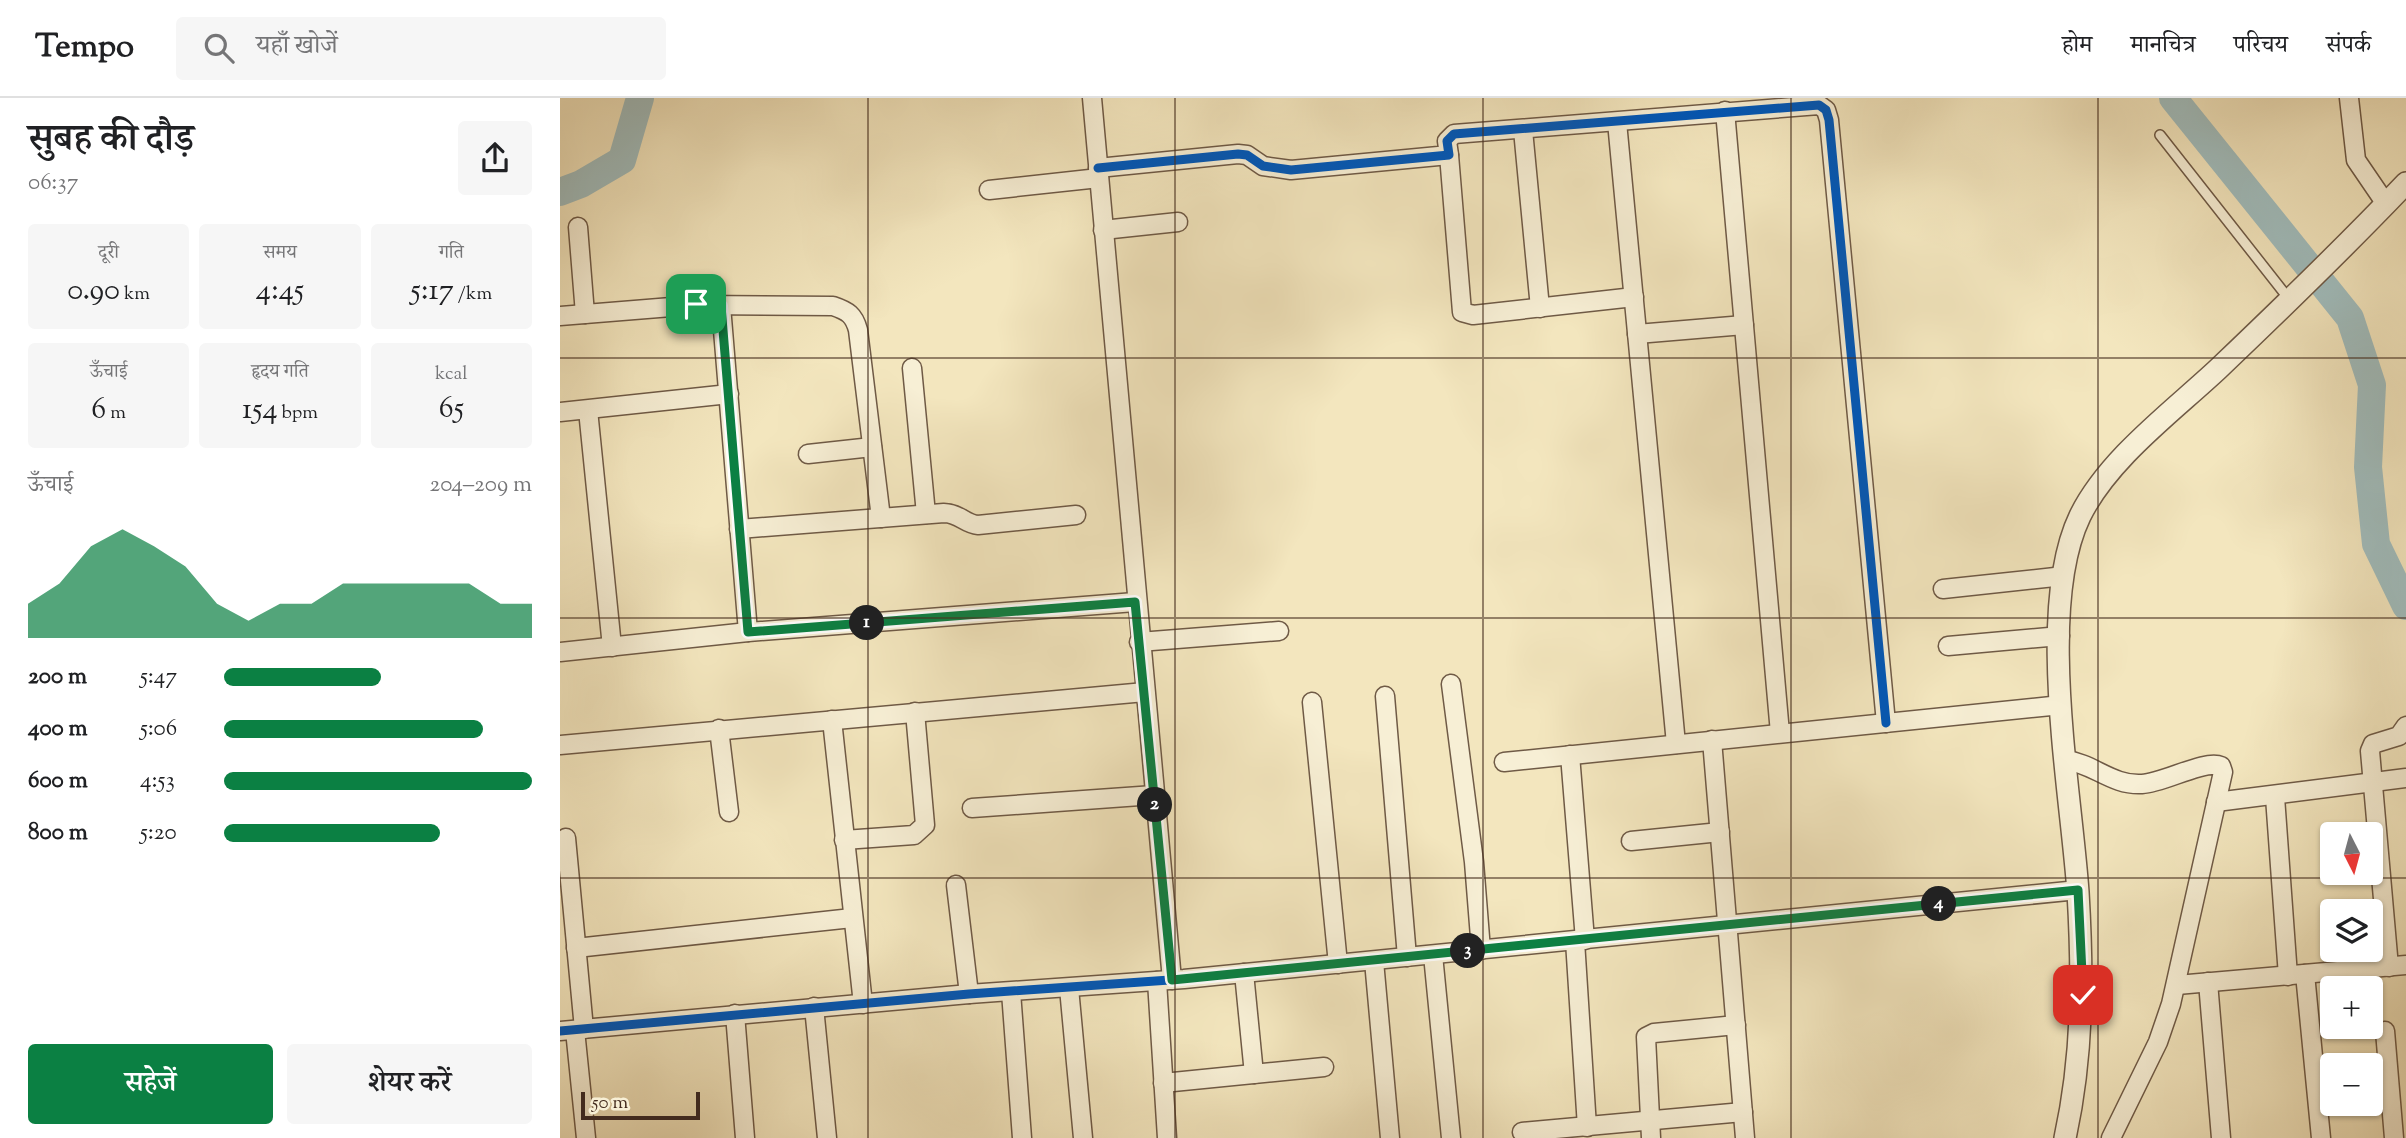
<!DOCTYPE html>
<html lang="hi">
<meta charset="utf-8">
<style>
body{margin:0;font-family:"Sorts Mill Goudy","Noto Serif Devanagari",serif;background:#f6f6f6;color:#202124;height:100vh;display:flex;flex-direction:column;font-size:26px;white-space:nowrap}
*{box-sizing:border-box;margin:0}
p{font-size:23px;color:#757577}
.icon{flex:none;width:38px;height:38px;fill:none;stroke:currentColor;stroke-width:2;stroke-linecap:round;stroke-linejoin:round}
.map{position:relative;flex:1;overflow:hidden}
.panel{display:flex;flex-direction:column;background:#fff;width:560px}
.panel>*{flex:none}
.needle{width:46px;rotate:174deg}
.controls{position:absolute;left:1760px;top:724px;display:grid;gap:14px}
.controls a{display:grid;place-items:center;width:63px;height:63px;border-radius:7px;background:#fff;box-shadow:0 2px 5px #0004;font-size:35px}
.scale{position:absolute;left:21px;bottom:18px;width:119px;box-sizing:border-box;padding-left:7px;border:4px solid #432b1e;border-top:0;font-size:19px;line-height:24px;white-space:nowrap;color:#432b1e;-webkit-text-stroke:5px #f7efd5;paint-order:stroke}
.pin{position:absolute;display:grid;place-items:center;width:60px;height:60px;color:#fff;margin:-30px;border-radius:14px;box-shadow:0 4px 10px #0006}
.km{position:absolute;width:35px;height:35px;margin:-18px;border-radius:50%;background:#222;color:#fff;font-size:19px;line-height:35px;text-align:center}
.round{display:grid;place-items:center;flex:none;width:74px;height:74px;border-radius:7px;background:#f6f6f6}
.overview{display:flex;align-items:center;justify-content:space-between;height:119px;padding:0 28px}
h1{font-size:38px;font-weight:600;line-height:52px}
.figures{display:grid;grid-template-columns:repeat(3,1fr);gap:10px;height:119px;padding:7px 28px}
.figures div{display:grid;align-content:center;border-radius:7px;background:#f6f6f6;text-align:center}
.figures b{font-size:30px;font-weight:600}
.figures small{font-size:19px;font-weight:400}
.figures p{font-size:19px}
.chart{height:196px;padding:14px 28px}
.chart p{display:flex;justify-content:space-between}
.chart svg{width:100%;height:126px;margin-top:7px;fill:#0b8043;opacity:.7}
.action{display:flex;gap:14px;margin-top:auto;padding:14px 28px}
.action a{flex:1;height:80px;border-radius:7px;background:#0b8043;color:#fff;font-size:28px;font-weight:600;line-height:80px;text-align:center}
.action a+a{background:#f6f6f6;color:#202124}
ul{padding:0 28px;list-style:none;font-size:23px}
li{display:grid;grid-template-columns:112px 84px 1fr;align-items:center;height:52px}
li i{height:18px;border-radius:9px;background:#0b8043}
header{display:flex;align-items:center;gap:42px;box-sizing:border-box;height:98px;padding:0 35px;background:#fff;border-bottom:2px solid #e0e0e0}
header strong{font-size:33px}
nav{display:flex;gap:38px;margin-inline-start:auto;font-size:24px}
.search{width:490px;height:63px;background:#f6f6f6;display:flex;align-items:center;gap:18px;box-sizing:border-box;padding:0 24px;border-radius:7px;color:#757577;font-size:26px}
main{display:flex;flex:1;min-height:0}
.map>svg:first-child{display:block}
.lines{fill:none;stroke-linecap:round;stroke-linejoin:round}
.river{stroke:#a1bdbd;stroke-width:28}
.service-casing{stroke:#6f5a46;stroke-width:12}
.minor-casing{stroke:#6f5a46;stroke-width:21}
.tertiary-casing{stroke:#6f5a46;stroke-width:24}
.service{stroke:#f7efd5;stroke-width:9}
.minor{stroke:#f7efd5;stroke-width:18}
.tertiary{stroke:#f7efd5;stroke-width:21}
.cycleway-casing{stroke:#f7efd5;stroke-width:13}
.cycleway{stroke:#0057b8;stroke-width:9}
.route-casing{stroke:#fff;stroke-width:14}
.route{stroke:#0b8043;stroke-width:9}
.grid{fill:none;stroke:#432b1e;stroke-width:2;stroke-opacity:0.55}
</style>
<header>
<strong>Tempo</strong>
<div class="search"><svg class="icon" aria-label="search" viewBox="0 0 24 24"><circle cx="10" cy="10" r="6"/><path d="M15 15l6 6"/></svg>यहाँ खोजें</div>
<nav><a>होम</a><a>मानचित्र</a><a>परिचय</a><a>संपर्क</a></nav>
</header>
<main>
<section class="panel">
<div class="overview"><div><h1>सुबह की दौड़</h1><p>06:37</p></div><a class="round"><svg class="icon" aria-label="share" viewBox="0 0 24 24"><path d="M12 15V3M7 8l5-5 5 5M5 13v7h14v-7"/></svg></a></div>
<div class="figures">
<div><p>दूरी</p><b>0.90<small> km</small></b></div>
<div><p>समय</p><b>4:45</b></div>
<div><p>गति</p><b>5:17<small> /km</small></b></div>
</div>
<div class="figures">
<div><p>ऊँचाई</p><b>6<small> m</small></b></div>
<div><p>हृदय गति</p><b>154<small> bpm</small></b></div>
<div><p>kcal</p><b>65</b></div>
</div>
<div class="chart"><p><span>ऊँचाई</span>204–209 m</p>
<svg viewBox="0 0 160 44" preserveAspectRatio="none"><path d="M0 44V32L10 25L20 12L30 6L40 12L50 19L60 32L70 38L80 32L90 32L100 25L110 25L120 25L130 25L140 25L150 32L160 32V44z"/></svg>
</div>
<ul>
<li><b>200 m</b>5:47<i style="width:51%"></i></li>
<li><b>400 m</b>5:06<i style="width:84%"></i></li>
<li><b>600 m</b>4:53<i style="width:100%"></i></li>
<li><b>800 m</b>5:20<i style="width:70%"></i></li>
</ul>
<div class="action"><a>सहेजें</a><a>शेयर करें</a></div>
</section>
<div class="map">
<svg width="1846" height="1040" viewBox="0 0 1846 1040">
<rect width="100%" height="100%" fill="#f3e6be"/>
<filter id="stains"><feTurbulence type="fractalNoise" baseFrequency=".00286" numOctaves="4"/><feColorMatrix values="0 0 0 0 .2 0 0 0 0 .09 0 0 0 0 .02 0 0 0 .5 -.17"/></filter>
<radialGradient id="worn" r=".72"><stop offset=".6" stop-color="#630" stop-opacity="0"/><stop offset="1" stop-color="#630" stop-opacity=".3"/></radialGradient>
<g class="lines">
<g class="river">
<path d="M 1613,0 L 1790,220 L 1812,287 L 1808,369 L 1816,446 L 1846,508"/>
<path d="M 0,94 L 21,86 L 62,62 L 80,0"/>
</g>
<defs>
<path id="service" d="M 1600,37 L 1729,201"/>
<g id="minor">
<path d="M 532,0 L 612,882"/>
<path d="M 1789,0 L 1796,62 L 1826,106"/>
<path d="M 1165,13 L 1220,635"/>
<path d="M 1057,24 L 1116,646"/>
<path d="M 963,32 L 980,210"/>
<path d="M 889,57 L 902,214 L 913,217 L 1074,199"/>
<path d="M 538,70 L 678,56 L 687,57 L 703,68 L 731,72 L 889,57 L 887,43 L 894,36 L 1259,7 L 1266,12 L 1269,22 L 1326,625"/>
<path d="M 429,92 L 539,80"/>
<path d="M 18,129 L 25,216"/>
<path d="M 543,132 L 618,124"/>
<path d="M 161,208 L 188,534"/>
<path d="M 0,218 L 136,207 L 273,208 C 288,213 294,217 298,232 L 321,420"/>
<path d="M 1077,236 L 1184,227"/>
<path d="M 352,270 L 366,416"/>
<path d="M 28,312 L 52,549"/>
<path d="M 0,314 L 169,296"/>
<path d="M 248,356 L 312,349"/>
<path d="M 179,431 L 384,415 C 399,415 405,426 418,427 L 516,417"/>
<path d="M 1383,491 L 1504,478"/>
<path d="M 579,544 L 719,533"/>
<path d="M 1388,548 L 1500,538"/>
<path d="M 0,554 L 188,534 L 575,504"/>
<path d="M 891,586 L 914,764 L 921,852"/>
<path d="M 825,598 L 847,859"/>
<path d="M 752,604 L 778,866"/>
<path d="M 272,622 L 303,906"/>
<path d="M 159,631 L 169,714"/>
<path d="M 1152,642 L 1185,1040"/>
<path d="M 0,647 L 585,594"/>
<path d="M 1010,657 L 1025,842"/>
<path d="M 1505,662 C 1533,665 1552,688 1582,686 C 1604,685 1645,661 1661,668 L 1663,674 L 1611,906 L 1598,944 L 1551,1040"/>
<path d="M 944,664 L 1501,607"/>
<path d="M 1715,699 L 1728,878"/>
<path d="M 1656,704 L 1846,680"/>
<path d="M 412,710 L 594,697"/>
<path d="M 6,740 L 24,931"/>
<path d="M 284,742 L 354,737 L 365,727 L 355,614"/>
<path d="M 1071,743 L 1160,734"/>
<path d="M 396,787 L 409,896"/>
<path d="M 1015,843 L 1027,1029"/>
<path d="M 16,850 L 292,820"/>
<path d="M 873,857 L 891,1040"/>
<path d="M 814,863 L 830,1040"/>
<path d="M 1829,869 L 1810,653 L 1813,646 L 1839,638 L 1846,628"/>
<path d="M 684,875 L 694,976"/>
<path d="M 1745,876 L 1761,1040"/>
<path d="M 597,883 L 607,1040"/>
<path d="M 1648,884 L 1661,1040"/>
<path d="M 1617,887 L 1846,867"/>
<path d="M 509,890 L 523,1040"/>
<path d="M 451,894 L 462,1040"/>
<path d="M 254,909 L 267,1040"/>
<path d="M 175,916 L 185,1040"/>
<path d="M 15,932 L 26,1040"/>
<path d="M 0,933 L 409,896 L 624,881 L 1518,792"/>
<path d="M 1825,933 L 1834,1040"/>
<path d="M 603,985 L 764,969"/>
<path d="M 962,1034 L 1183,1014"/>
<path d="M 1091,1040 L 1086,939 L 1094,935 L 1176,927"/>
</g>
<path id="tertiary" d="M 1505,1040 C 1523,958 1523,878 1518,794 C 1511,693 1476,509 1520,418 C 1548,361 1612,314 1658,271 C 1722,210 1785,149 1846,85"/>
</defs>
<use href="#service" class="service-casing"/>
<use href="#minor" class="minor-casing"/>
<use href="#tertiary" class="tertiary-casing"/>
<use href="#service" class="service"/>
<use href="#minor" class="minor"/>
<use href="#tertiary" class="tertiary"/>
<defs>
<g id="cycleway">
<path d="M 538,70 L 678,56 L 687,57 L 703,68 L 731,72 L 889,57 L 887,43 L 894,36 L 1259,7 L 1266,12 L 1269,22 L 1326,625"/>
<path d="M 0,933 L 409,896 L 624,881 L 1518,792"/>
</g>
</defs>
<use href="#cycleway" class="cycleway-casing"/>
<use href="#cycleway" class="cycleway"/>
</g>
<g class="lines">
<defs>
<path id="route" d="M 136,206 L 161,208 L 188,534 L 575,504 L 612,882 L 1518,792 L 1523,897"/>
</defs>
<use href="#route" class="route-casing"/>
<use href="#route" class="route"/>
</g>
<path class="grid" d="M 308,0 L 308,1040M 615,0 L 615,1040M 923,0 L 923,1040M 1231,0 L 1231,1040M 1538,0 L 1538,1040M 0,260 L 1846,260M 0,520 L 1846,520M 0,780 L 1846,780"/>
<rect width="100%" height="100%" filter="url(#stains)"/>
<rect width="100%" height="100%" fill="url(#worn)"/>
</svg>
<div class="controls">
<a><svg class="needle" viewBox="-14 -14 28 28"><path d="M0-13l5 13h-10z" fill="#e53935"/><path d="M0 13l5-13h-10z" fill="#757577"/></svg></a>
<a><svg class="icon" aria-label="layers" viewBox="0 0 24 24"><path d="M12 4l9 5-9 5-9-5zM3 14l9 5 9-5"/></svg></a>
<a>+</a>
<a>−</a>
</div>
<div class="scale">50 m</div>
<div class="pin" style="left:136px;top:206px;background:#1e9e55"><svg class="icon" aria-label="arrive" viewBox="0 0 24 24"><path d="M6 21V4h12l-3 4 3 4H6"/></svg></div>
<div class="pin" style="left:1523px;top:897px;background:#d93025"><svg class="icon" aria-label="check" viewBox="0 0 24 24"><path d="M5 12l5 5 9-10"/></svg></div>
<b class="km" style="left:307px;top:525px">1</b>
<b class="km" style="left:595px;top:707px">2</b>
<b class="km" style="left:908px;top:853px">3</b>
<b class="km" style="left:1379px;top:806px">4</b>
</div>
</main>
